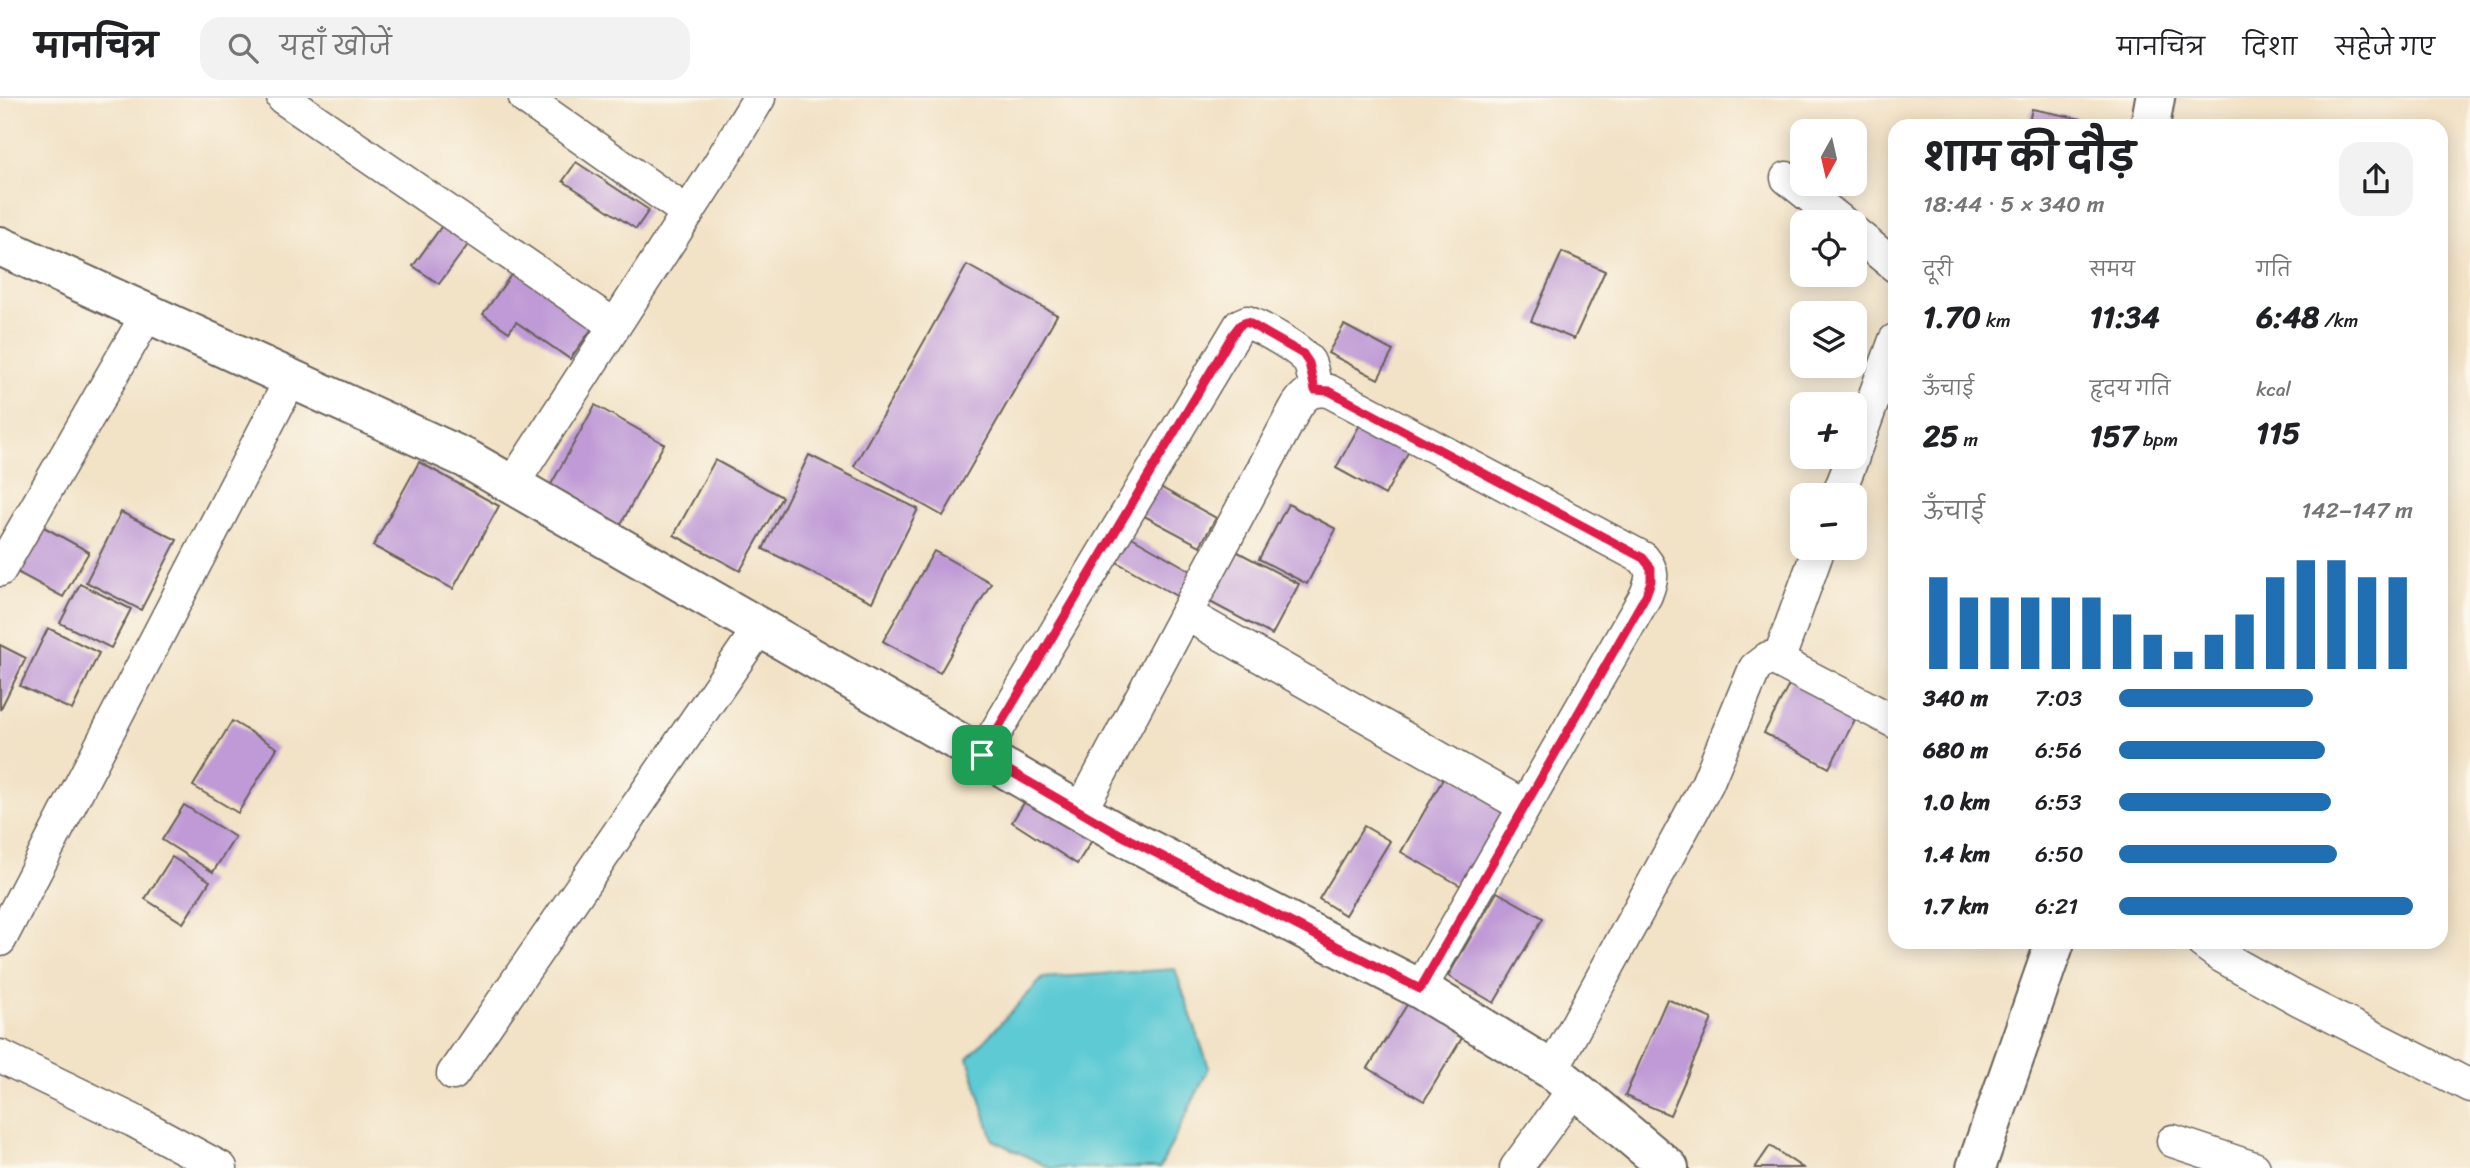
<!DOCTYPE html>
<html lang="hi">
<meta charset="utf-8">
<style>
body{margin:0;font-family:Sriracha,"Playpen Sans Deva",sans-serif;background:#f2f2f2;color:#202124;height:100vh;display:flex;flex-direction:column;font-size:26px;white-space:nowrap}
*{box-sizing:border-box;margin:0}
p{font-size:23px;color:#757577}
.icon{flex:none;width:38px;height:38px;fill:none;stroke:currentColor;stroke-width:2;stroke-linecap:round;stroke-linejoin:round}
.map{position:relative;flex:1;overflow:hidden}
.panel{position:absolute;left:1888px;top:21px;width:560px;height:830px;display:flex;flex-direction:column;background:#fff;border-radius:21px;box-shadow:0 4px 18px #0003}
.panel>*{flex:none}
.needle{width:46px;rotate:188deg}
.buttons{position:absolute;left:1790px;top:21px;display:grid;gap:14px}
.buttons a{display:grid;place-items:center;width:77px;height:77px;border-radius:14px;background:#fff;box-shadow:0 4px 18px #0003;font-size:35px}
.pin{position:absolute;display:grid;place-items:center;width:60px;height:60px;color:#fff;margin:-30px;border-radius:14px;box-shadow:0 4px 10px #0006}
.round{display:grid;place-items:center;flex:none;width:74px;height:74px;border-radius:21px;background:#f2f2f2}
.overview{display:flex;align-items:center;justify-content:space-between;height:119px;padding:0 35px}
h1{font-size:38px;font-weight:700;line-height:52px}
.stats{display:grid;grid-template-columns:repeat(3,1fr);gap:10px;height:119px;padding:7px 35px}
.stats div{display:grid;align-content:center}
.stats b{font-size:30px;font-weight:700}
.stats small{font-size:19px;font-weight:400}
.stats p{font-size:19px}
.chart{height:196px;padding:14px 35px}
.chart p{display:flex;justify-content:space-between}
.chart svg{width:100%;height:126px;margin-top:7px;stroke:#1f6fb2;stroke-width:6}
ul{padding:0 35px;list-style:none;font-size:23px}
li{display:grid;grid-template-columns:112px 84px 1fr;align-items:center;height:52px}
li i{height:18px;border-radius:9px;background:#1f6fb2}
header{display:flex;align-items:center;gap:42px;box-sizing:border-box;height:98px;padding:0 35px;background:#fff;border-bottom:2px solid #e0e0e0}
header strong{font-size:33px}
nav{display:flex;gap:38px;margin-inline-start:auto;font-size:24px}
.search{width:490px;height:63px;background:#f2f2f2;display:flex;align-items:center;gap:18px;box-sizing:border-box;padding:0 24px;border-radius:21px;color:#757577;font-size:26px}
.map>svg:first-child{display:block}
.water{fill:#5dcad4;stroke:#3c7378;stroke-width:2}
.building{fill:#bf9ad6}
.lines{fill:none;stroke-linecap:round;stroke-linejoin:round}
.minor-casing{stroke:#676158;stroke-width:35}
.tertiary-casing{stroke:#676158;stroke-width:42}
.minor{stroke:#fff;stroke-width:32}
.tertiary{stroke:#fff;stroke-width:38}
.route-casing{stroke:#fff;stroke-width:14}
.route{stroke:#e11d48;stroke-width:9}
</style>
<header>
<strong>मानचित्र</strong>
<div class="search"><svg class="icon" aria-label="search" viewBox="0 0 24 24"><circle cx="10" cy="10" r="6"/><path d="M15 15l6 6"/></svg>यहाँ खोजें</div>
<nav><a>मानचित्र</a><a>दिशा</a><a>सहेजे गए</a></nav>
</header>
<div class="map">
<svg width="2470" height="1070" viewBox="0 0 2470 1070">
<rect width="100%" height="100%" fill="#fbf7ec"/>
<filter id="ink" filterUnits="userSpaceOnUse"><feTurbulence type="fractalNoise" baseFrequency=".0143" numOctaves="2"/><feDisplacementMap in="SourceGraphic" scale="14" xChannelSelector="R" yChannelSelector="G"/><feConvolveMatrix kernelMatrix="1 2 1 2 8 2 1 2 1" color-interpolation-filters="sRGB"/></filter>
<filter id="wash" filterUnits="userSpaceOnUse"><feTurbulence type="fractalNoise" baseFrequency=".00686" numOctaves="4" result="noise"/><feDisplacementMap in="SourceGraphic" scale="28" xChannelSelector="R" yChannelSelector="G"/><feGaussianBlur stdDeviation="1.57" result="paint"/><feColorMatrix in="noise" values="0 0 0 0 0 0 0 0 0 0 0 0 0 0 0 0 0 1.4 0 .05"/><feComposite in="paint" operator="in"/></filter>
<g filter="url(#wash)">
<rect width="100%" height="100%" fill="#f2e2c6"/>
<path class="water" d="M 1175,871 L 1209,970 L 1160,1070 L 1050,1070 L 993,1042 L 968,960 L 1043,880 Z"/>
<g id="blocks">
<g class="building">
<path d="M 2032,11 L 2112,27 L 2112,28 L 2028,28 Z"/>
<path d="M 576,64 L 649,112 L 636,131 L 563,83 Z"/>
<path d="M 444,125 L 470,144 L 439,186 L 413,168 Z"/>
<path d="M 1562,154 L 1605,173 L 1574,241 L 1531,223 Z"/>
<path d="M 967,167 L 1057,217 L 943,418 L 854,368 Z"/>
<path d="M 516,170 L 596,225 L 570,261 L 516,224 L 509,234 L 483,216 Z"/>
<path d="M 1344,227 L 1393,253 L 1378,281 L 1328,255 Z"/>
<path d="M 595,307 L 664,346 L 620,428 L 549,390 Z"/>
<path d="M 1362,323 L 1411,349 L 1385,397 L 1336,370 Z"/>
<path d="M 809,357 L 918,411 L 872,504 L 763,451 Z"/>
<path d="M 715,362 L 782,399 L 740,473 L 674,437 Z"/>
<path d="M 419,364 L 499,408 L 453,491 L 373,448 Z"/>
<path d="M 1151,384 L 1216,420 L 1200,448 L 1135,413 Z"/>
<path d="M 1288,406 L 1336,431 L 1307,486 L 1259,461 Z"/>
<path d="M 121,414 L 177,442 L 141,512 L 86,484 Z"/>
<path d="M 42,428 L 89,454 L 63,499 L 17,474 Z"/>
<path d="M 1123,434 L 1193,474 L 1178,499 L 1108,459 Z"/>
<path d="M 934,453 L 991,485 L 940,575 L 883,543 Z"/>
<path d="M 1236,453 L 1299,486 L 1272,537 L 1210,504 Z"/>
<path d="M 80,486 L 131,511 L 111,550 L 60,525 Z"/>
<path d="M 48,530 L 99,555 L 72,612 L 20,588 Z"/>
<path d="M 0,547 L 26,560 L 0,612 Z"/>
<path d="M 1791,583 L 1857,618 L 1829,670 L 1764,635 Z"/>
<path d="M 232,623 L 277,650 L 238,715 L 193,688 Z"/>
<path d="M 1447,674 L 1507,708 L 1461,788 L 1401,754 Z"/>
<path d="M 1031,694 L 1096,736 L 1077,766 L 1012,724 Z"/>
<path d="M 184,707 L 235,739 L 213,774 L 162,742 Z"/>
<path d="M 1364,728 L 1390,743 L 1345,817 L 1319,801 Z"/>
<path d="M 172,759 L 210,783 L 183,825 L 145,801 Z"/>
<path d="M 1497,794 L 1543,820 L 1494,905 L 1448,878 Z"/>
<path d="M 1413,897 L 1468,930 L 1424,1003 L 1368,970 Z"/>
<path d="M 1667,901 L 1712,921 L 1670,1017 L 1625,998 Z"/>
<path d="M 1770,1048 L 1803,1070 L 1755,1070 Z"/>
</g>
</g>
</g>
<g filter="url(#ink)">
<use href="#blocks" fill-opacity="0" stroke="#676158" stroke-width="2"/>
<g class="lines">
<defs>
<g id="minor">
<path d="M 283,0 L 614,227"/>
<path d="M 525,0 L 688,115"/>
<path d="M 1787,80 L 1842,124"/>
<path d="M 1855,135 L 1895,168"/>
<path d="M 1855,352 L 1895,242"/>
<path d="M 512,387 L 716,71 L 759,0"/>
<path d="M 1838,397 L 1853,359"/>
<path d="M 0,472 L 148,215"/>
<path d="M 1186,516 L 1524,708"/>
<path d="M 1778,563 L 1819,450"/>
<path d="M 982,657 L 1240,227 L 1247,224 C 1262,230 1301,251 1309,264 C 1313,272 1314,283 1316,292"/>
<path d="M 1080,714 L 1295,311 C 1304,295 1312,291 1329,293 L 1643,460 C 1655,474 1652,481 1646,497 L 1420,891"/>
<path d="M 0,842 L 291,281"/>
<path d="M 2202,844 L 2221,858 L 2300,902 L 2470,988"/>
<path d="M 0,958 L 134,1023 L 221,1070"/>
<path d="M 1552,972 L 1707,686 L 1755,570 L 1768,560 L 1778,563 L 1895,624"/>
<path d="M 453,976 L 760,529"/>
<path d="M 2173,1043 L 2254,1070"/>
<path d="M 1516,1070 L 1574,991"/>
</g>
<g id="tertiary">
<path d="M 2150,28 L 2155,0"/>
<path d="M 0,148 L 467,361 L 1117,735 L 1420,891 L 1552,972 L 1669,1070"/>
<path d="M 1976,1070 L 2055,844"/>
</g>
</defs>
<use href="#minor" class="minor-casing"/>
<use href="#tertiary" class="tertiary-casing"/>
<use href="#minor" class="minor"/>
<use href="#tertiary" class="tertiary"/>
</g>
</g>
<g class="lines" filter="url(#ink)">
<defs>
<path id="route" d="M 1247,224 L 1303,256 L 1309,265 L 1315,292 L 1329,293 L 1643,460 L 1651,470 L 1651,483 L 1646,497 L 1420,891 L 1117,735 L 982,657 L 1233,236 L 1240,227 Z"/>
</defs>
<use href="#route" class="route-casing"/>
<use href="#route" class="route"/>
</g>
</svg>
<div class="buttons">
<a><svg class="needle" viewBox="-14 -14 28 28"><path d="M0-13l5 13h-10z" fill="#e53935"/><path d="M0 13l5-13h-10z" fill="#757577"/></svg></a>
<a><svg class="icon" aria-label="locate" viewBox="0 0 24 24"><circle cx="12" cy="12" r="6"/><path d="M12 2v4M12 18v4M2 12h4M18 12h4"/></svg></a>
<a><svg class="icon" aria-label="layers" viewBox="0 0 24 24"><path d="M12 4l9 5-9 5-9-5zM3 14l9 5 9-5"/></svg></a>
<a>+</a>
<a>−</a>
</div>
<div class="pin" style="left:982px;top:657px;background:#1e9e55"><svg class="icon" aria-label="arrive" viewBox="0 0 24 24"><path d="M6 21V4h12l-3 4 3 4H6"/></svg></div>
<section class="panel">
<div class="overview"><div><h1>शाम की दौड़</h1><p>18:44 · 5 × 340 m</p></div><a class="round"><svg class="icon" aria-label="share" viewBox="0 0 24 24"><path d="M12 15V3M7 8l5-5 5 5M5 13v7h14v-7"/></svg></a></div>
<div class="stats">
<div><p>दूरी</p><b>1.70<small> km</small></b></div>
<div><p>समय</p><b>11:34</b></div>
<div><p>गति</p><b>6:48<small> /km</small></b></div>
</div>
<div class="stats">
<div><p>ऊँचाई</p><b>25<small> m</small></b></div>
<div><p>हृदय गति</p><b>157<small> bpm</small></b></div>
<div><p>kcal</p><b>115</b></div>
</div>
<div class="chart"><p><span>ऊँचाई</span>142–147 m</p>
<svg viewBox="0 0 160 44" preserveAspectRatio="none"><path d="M5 44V12M15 44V19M25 44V19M35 44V19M45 44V19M55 44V19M65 44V25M75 44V32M85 44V38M95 44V32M105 44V25M115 44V12M125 44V6M135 44V6M145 44V12M155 44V12"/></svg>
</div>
<ul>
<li><b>340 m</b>7:03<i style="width:66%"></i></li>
<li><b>680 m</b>6:56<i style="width:70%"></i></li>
<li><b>1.0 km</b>6:53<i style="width:72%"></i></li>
<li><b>1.4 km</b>6:50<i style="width:74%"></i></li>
<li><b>1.7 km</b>6:21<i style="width:100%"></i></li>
</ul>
</section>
</div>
